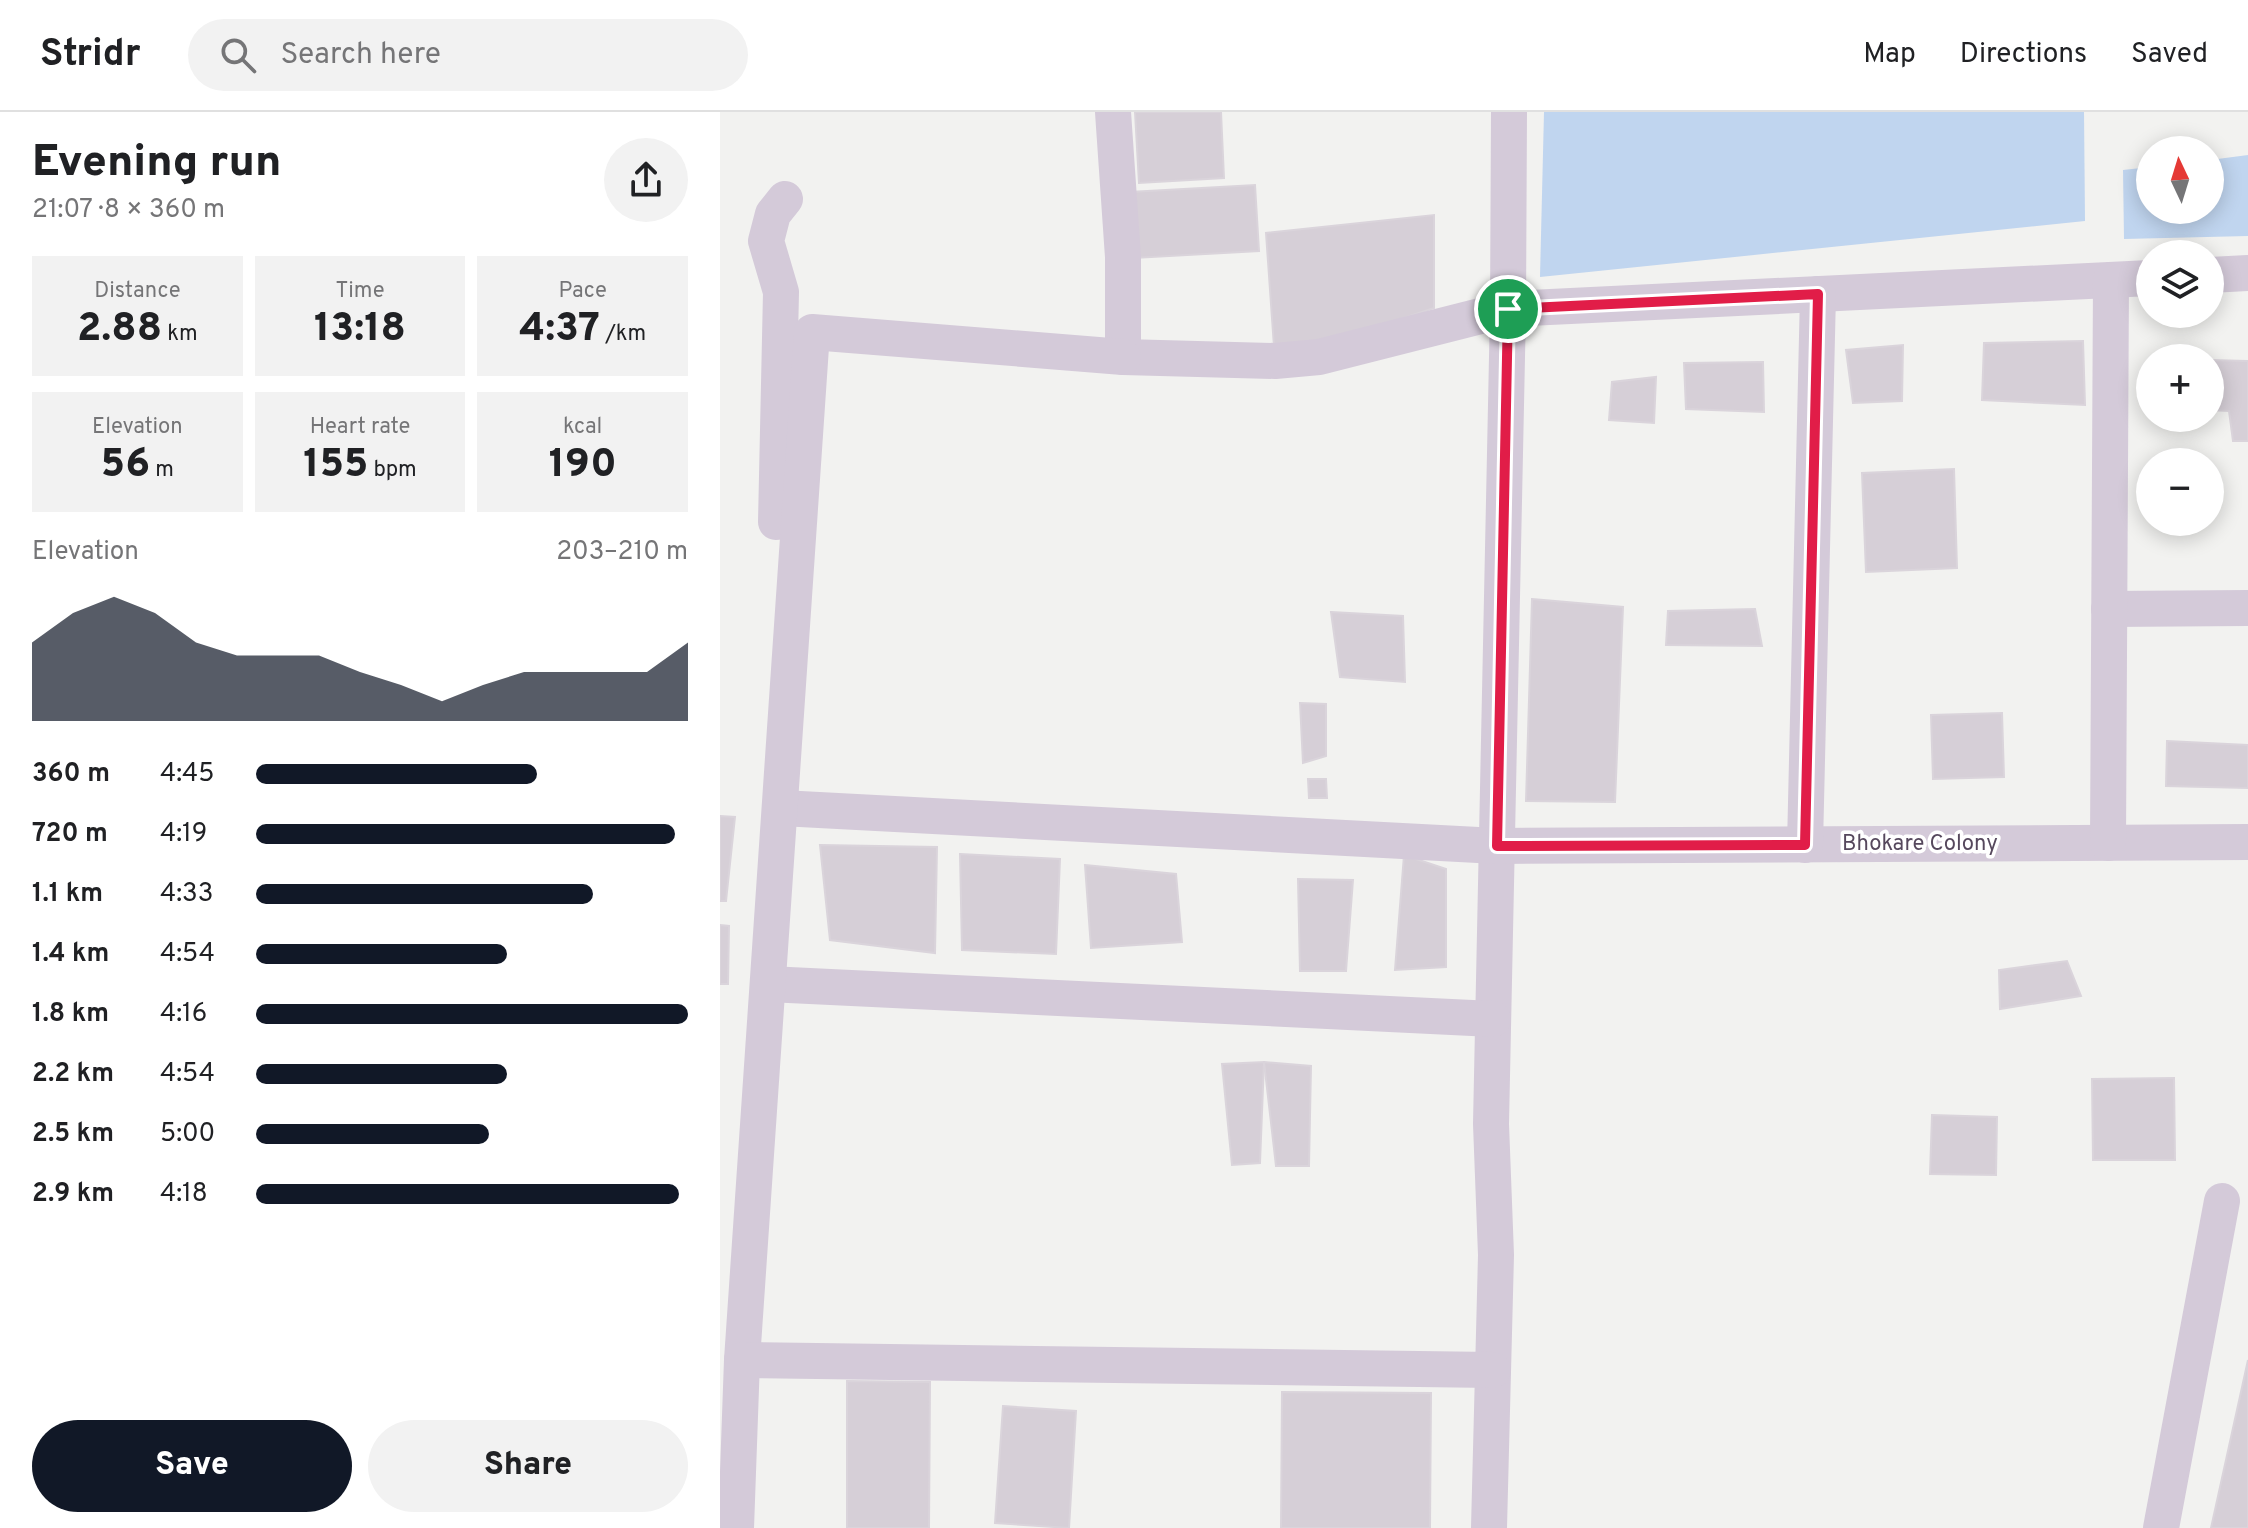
<!DOCTYPE html>
<meta charset="utf-8">
<style>
body{margin:0;font-family:Overpass,sans-serif;background:#f2f2f2;color:#202124;height:100vh;display:flex;flex-direction:column;font-size:30px;white-space:nowrap}
*{box-sizing:border-box;margin:0}
p{font-size:26px;color:#757577}
.icon{flex:none;width:44px;height:44px;fill:none;stroke:currentColor;stroke-width:2;stroke-linecap:round;stroke-linejoin:round}
.map{position:relative;flex:1;overflow:hidden}
.sheet{display:flex;flex-direction:column;background:#fff;width:720px}
.sheet>*{flex:none}
.needle{width:52px;rotate:356deg}
.fabs{position:absolute;left:1416px;top:24px;display:grid;gap:16px}
.fabs a{display:grid;place-items:center;width:88px;height:88px;border-radius:50%;background:#fff;box-shadow:0 4px 20px #0003;font-size:40px}
.pin{position:absolute;display:grid;place-items:center;width:68px;height:68px;color:#fff;margin:-34px;border:4px solid #fff;border-radius:50%;box-shadow:0 2px 8px #0007}
.round{display:grid;place-items:center;flex:none;width:84px;height:84px;border-radius:42px;background:#f2f2f2}
.headline{display:flex;align-items:center;justify-content:space-between;height:136px;padding:0 32px}
h1{font-size:44px;font-weight:800;line-height:60px}
.figures{display:grid;grid-template-columns:repeat(3,1fr);gap:12px;height:136px;padding:8px 32px}
.figures div{display:grid;align-content:center;border-radius:0px;background:#f2f2f2;text-align:center}
.figures b{font-size:40px;font-weight:800}
.figures small{font-size:22px;font-weight:400}
.figures p{font-size:22px}
.chart{height:224px;padding:16px 32px}
.chart p{display:flex;justify-content:space-between}
.chart svg{width:100%;height:144px;margin-top:8px;fill:#111827;opacity:.7}
.button{display:flex;gap:16px;margin-top:auto;padding:16px 32px}
.button a{flex:1;height:92px;border-radius:48px;background:#111827;color:#fff;font-size:32px;font-weight:800;line-height:92px;text-align:center}
.button a+a{background:#f2f2f2;color:#202124}
ul{padding:0 32px;list-style:none;font-size:26px}
li{display:grid;grid-template-columns:128px 96px 1fr;align-items:center;height:60px}
li i{height:20px;border-radius:10px;background:#111827}
header{display:flex;align-items:center;gap:48px;box-sizing:border-box;height:112px;padding:0 40px;background:#fff;border-bottom:2px solid #e0e0e0}
header strong{font-size:38px}
nav{display:flex;gap:44px;margin-inline-start:auto;font-size:28px}
.search{width:560px;height:72px;background:#f2f2f2;display:flex;align-items:center;gap:20px;box-sizing:border-box;padding:0 28px;border-radius:44px;color:#757577;font-size:30px}
main{display:flex;flex:1;min-height:0}
.map>svg:first-child{display:block}
.green{fill:#c0d5ef}
.building{fill:#d6cfd7;stroke:#dad4db;stroke-width:2}
.lines{fill:none;stroke-linecap:round;stroke-linejoin:round}
.minor{stroke:#d4cad9;stroke-width:36}
.route-casing{stroke:#fff;stroke-width:16}
.route{stroke:#e11d48;stroke-width:10}
.labels{text-anchor:middle;dominant-baseline:central;stroke-width:7;stroke-linejoin:round;paint-order:stroke}
.street-label{font-size:22px;fill:#56485d;stroke:#fff}
</style>
<header>
<strong>Stridr</strong>
<div class="search"><svg class="icon" aria-label="search" viewBox="0 0 24 24"><circle cx="10" cy="10" r="6"/><path d="M15 15l6 6"/></svg>Search here</div>
<nav><a>Map</a><a>Directions</a><a>Saved</a></nav>
</header>
<main>
<section class="sheet">
<div class="headline"><div><h1>Evening run</h1><p>21:07 · 8 × 360 m</p></div><a class="round"><svg class="icon" aria-label="share" viewBox="0 0 24 24"><path d="M12 15V3M7 8l5-5 5 5M5 13v7h14v-7"/></svg></a></div>
<div class="figures">
<div><p>Distance</p><b>2.88<small> km</small></b></div>
<div><p>Time</p><b>13:18</b></div>
<div><p>Pace</p><b>4:37<small> /km</small></b></div>
</div>
<div class="figures">
<div><p>Elevation</p><b>56<small> m</small></b></div>
<div><p>Heart rate</p><b>155<small> bpm</small></b></div>
<div><p>kcal</p><b>190</b></div>
</div>
<div class="chart"><p><span>Elevation</span>203–210 m</p>
<svg viewBox="0 0 160 44" preserveAspectRatio="none"><path d="M0 44V20L10 11L20 6L30 11L40 20L50 24L60 24L70 24L80 29L90 33L100 38L110 33L120 29L130 29L140 29L150 29L160 20V44z"/></svg>
</div>
<ul>
<li><b>360 m</b>4:45<i style="width:65%"></i></li>
<li><b>720 m</b>4:19<i style="width:97%"></i></li>
<li><b>1.1 km</b>4:33<i style="width:78%"></i></li>
<li><b>1.4 km</b>4:54<i style="width:58%"></i></li>
<li><b>1.8 km</b>4:16<i style="width:100%"></i></li>
<li><b>2.2 km</b>4:54<i style="width:58%"></i></li>
<li><b>2.5 km</b>5:00<i style="width:54%"></i></li>
<li><b>2.9 km</b>4:18<i style="width:98%"></i></li>
</ul>
<div class="button"><a>Save</a><a>Share</a></div>
</section>
<div class="map">
<svg width="1528" height="1416" viewBox="0 0 1528 1416">
<rect width="100%" height="100%" fill="#f2f2f0"/>
<g class="green">
<path d="M 824,0 L 1364,0 L 1365,109 L 820,165 Z"/>
<path d="M 1528,43 L 1528,124 L 1404,127 L 1403,58 L 1430,55 L 1430,98 L 1490,98 L 1490,48 Z"/>
</g>
<g class="building">
<path d="M 415,0 L 501,0 L 504,66 L 419,71 Z"/>
<path d="M 535,73 L 539,139 L 414,146 L 410,80 Z"/>
<path d="M 714,103 L 714,196 L 555,249 L 546,121 Z"/>
<path d="M 1363,229 L 1365,293 L 1262,288 L 1264,231 Z"/>
<path d="M 1183,233 L 1182,289 L 1133,291 L 1126,238 Z"/>
<path d="M 1490,248 L 1528,249 L 1528,329 L 1513,329 L 1509,299 L 1490,298 Z"/>
<path d="M 1043,250 L 1044,300 L 966,297 L 964,251 Z"/>
<path d="M 936,265 L 934,311 L 889,308 L 892,270 Z"/>
<path d="M 1234,357 L 1237,456 L 1146,460 L 1142,361 Z"/>
<path d="M 812,487 L 903,495 L 895,690 L 806,689 Z"/>
<path d="M 1035,497 L 1042,534 L 946,533 L 948,499 Z"/>
<path d="M 611,500 L 683,504 L 685,570 L 620,565 Z"/>
<path d="M 580,591 L 606,592 L 606,644 L 583,651 Z"/>
<path d="M 1282,601 L 1284,665 L 1213,667 L 1211,603 Z"/>
<path d="M 1447,629 L 1528,633 L 1528,676 L 1446,674 Z"/>
<path d="M 588,667 L 606,667 L 607,686 L 589,686 Z"/>
<path d="M 0,704 L 15,705 L 6,789 L 0,789 Z"/>
<path d="M 100,733 L 217,735 L 215,841 L 110,828 Z"/>
<path d="M 240,742 L 340,747 L 336,842 L 242,838 Z"/>
<path d="M 684,743 L 726,757 L 726,855 L 675,858 Z"/>
<path d="M 365,753 L 456,762 L 462,830 L 371,836 Z"/>
<path d="M 578,767 L 633,768 L 626,859 L 580,859 Z"/>
<path d="M 0,813 L 9,814 L 8,872 L 0,872 Z"/>
<path d="M 1347,849 L 1361,884 L 1280,897 L 1279,858 Z"/>
<path d="M 544,950 L 540,1051 L 512,1053 L 502,952 Z"/>
<path d="M 544,950 L 591,954 L 589,1054 L 556,1054 Z"/>
<path d="M 1454,966 L 1455,1048 L 1373,1048 L 1372,967 Z"/>
<path d="M 1212,1003 L 1277,1005 L 1276,1063 L 1210,1062 Z"/>
<path d="M 1528,1248 L 1528,1416 L 1491,1416 Z"/>
<path d="M 127,1269 L 210,1270 L 209,1416 L 127,1416 Z"/>
<path d="M 562,1280 L 711,1281 L 710,1416 L 561,1416 Z"/>
<path d="M 283,1294 L 356,1299 L 349,1416 L 275,1411 Z"/>
</g>
<g class="lines">
<g class="minor">
<path d="M 393,0 L 403,145 L 403,245 L 555,249 L 599,245 L 788,197 L 771,1012 L 776,1143 L 769,1416"/>
<path d="M 789,0 L 788,197 L 1430,166"/>
<path d="M 1490,163 L 1528,161"/>
<path d="M 56,410 L 61,180 L 46,129 L 53,102 L 65,87"/>
<path d="M 1389,497 L 1528,496"/>
<path d="M 61,696 L 777,734 L 1528,730"/>
<path d="M 1388,731 L 1391,168"/>
<path d="M 1085,733 L 1098,182"/>
<path d="M 48,872 L 773,907"/>
<path d="M 22,1248 L 92,220 L 403,245"/>
<path d="M 16,1416 L 22,1248 L 773,1258"/>
<path d="M 1441,1416 L 1502,1089"/>
</g>
</g>
<g class="lines">
<defs>
<path id="route" d="M 1098,182 L 1085,733 L 777,734 L 788,197 Z"/>
</defs>
<use href="#route" class="route-casing"/>
<use href="#route" class="route"/>
</g>
<g class="labels">
<g class="street-label">
<text x="1200" y="732">Bhokare Colony</text>
</g>
</g>
</svg>
<div class="fabs">
<a><svg class="needle" viewBox="-14 -14 28 28"><path d="M0-13l5 13h-10z" fill="#e53935"/><path d="M0 13l5-13h-10z" fill="#757577"/></svg></a>
<a><svg class="icon" aria-label="layers" viewBox="0 0 24 24"><path d="M12 4l9 5-9 5-9-5zM3 14l9 5 9-5"/></svg></a>
<a>+</a>
<a>−</a>
</div>
<div class="pin" style="left:788px;top:197px;background:#1e9e55"><svg class="icon" aria-label="arrive" viewBox="0 0 24 24"><path d="M6 21V4h12l-3 4 3 4H6"/></svg></div>
</div>
</main>
